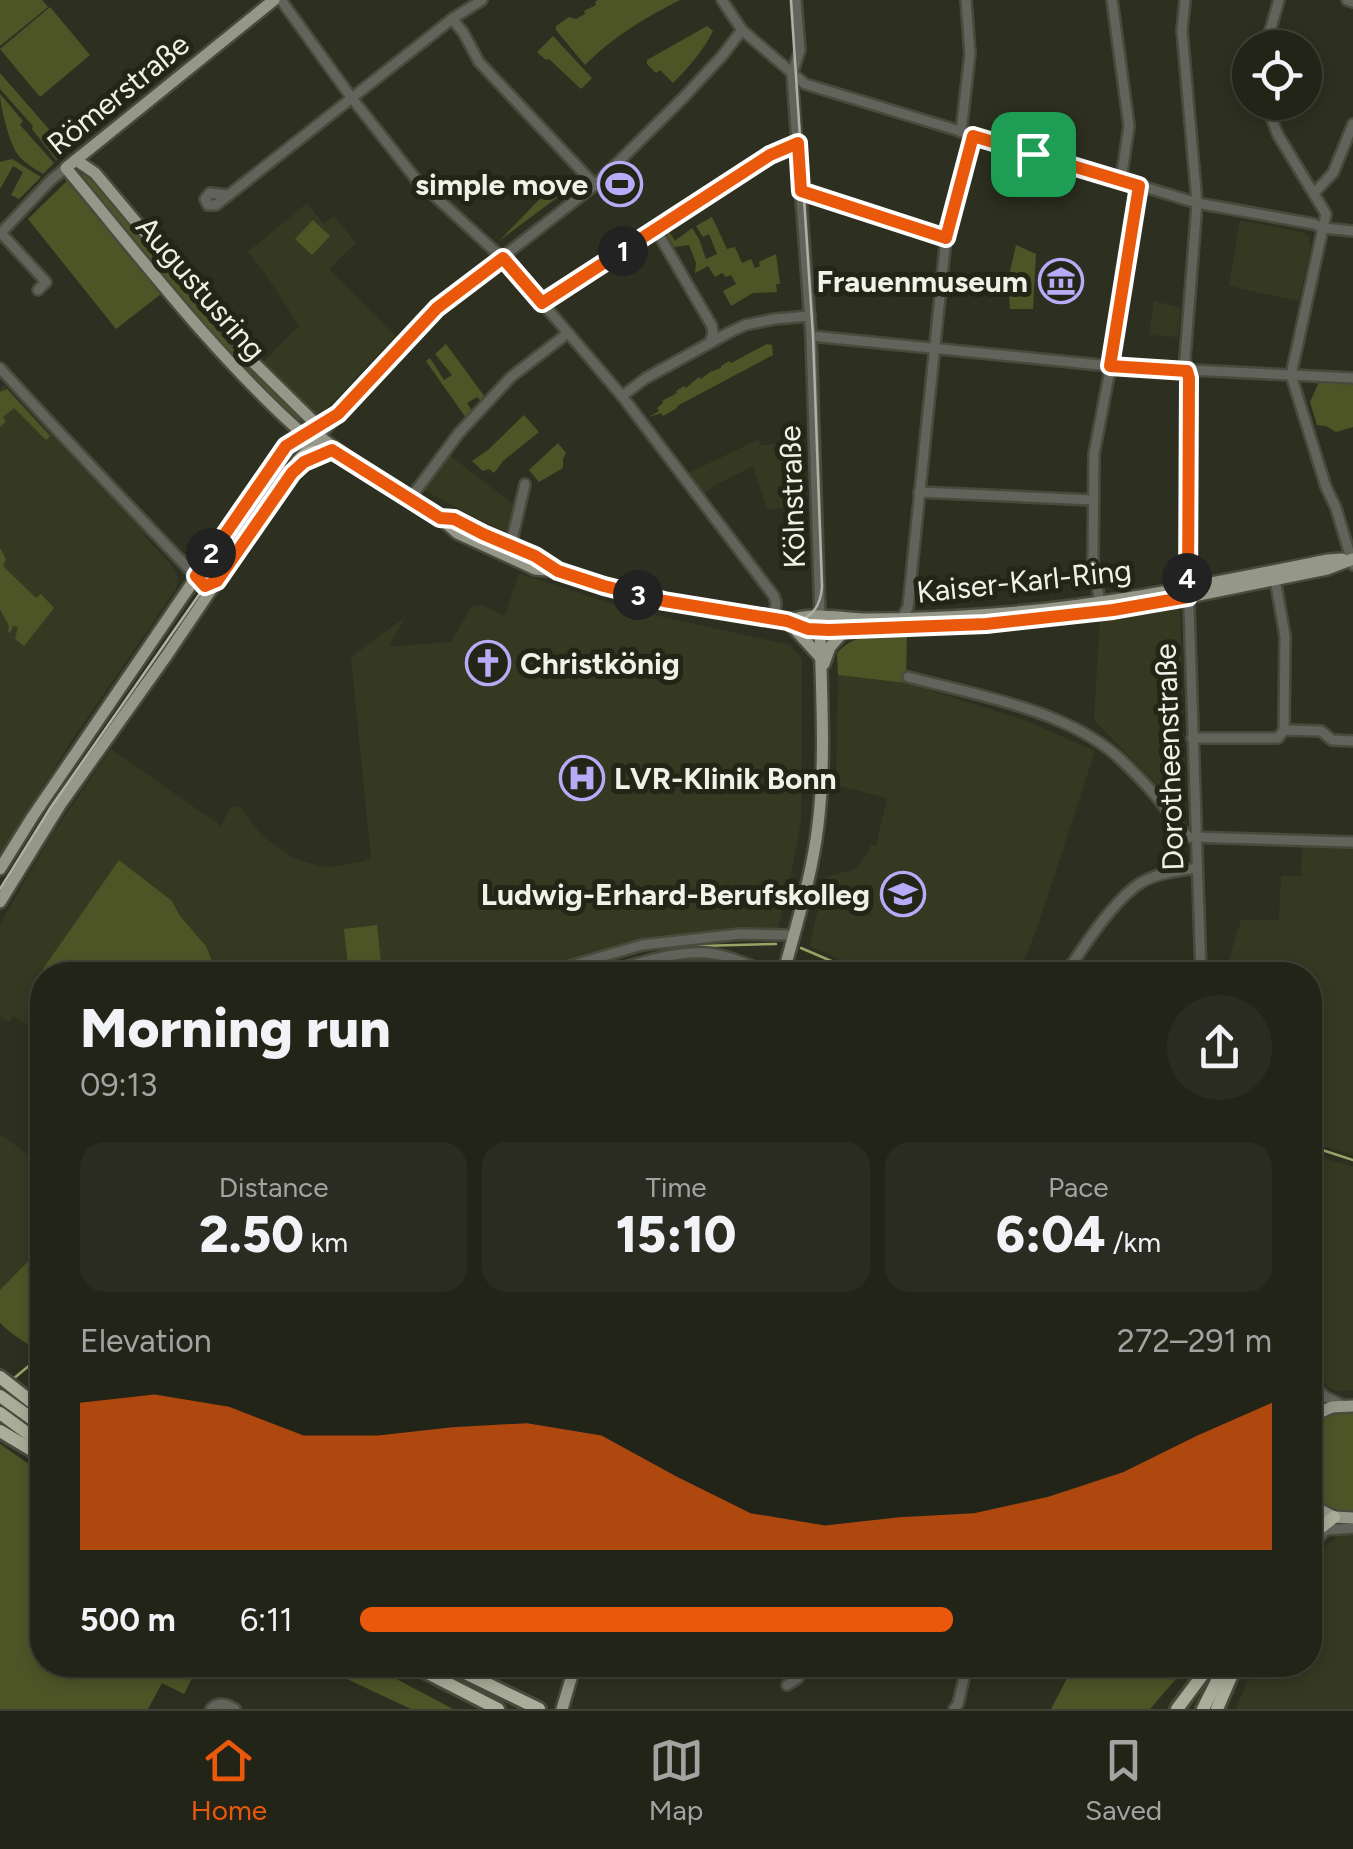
<!DOCTYPE html>
<meta charset="utf-8">
<style>
body{margin:0;font-family:Figtree,sans-serif;background:#2a2c21;color:#f1f3f6;height:100vh;display:flex;flex-direction:column;font-size:38px;white-space:nowrap}
*{box-sizing:border-box;margin:0}
p{font-size:32px;color:#a2a4a2}
.icon{flex:none;width:55px;height:55px;fill:none;stroke:currentColor;stroke-width:2;stroke-linecap:round;stroke-linejoin:round}
.map{position:relative;flex:1;overflow:hidden}
.sheet{position:absolute;left:30px;top:962px;width:1292px;height:715px;display:flex;flex-direction:column;background:#222418;border-radius:40px;box-shadow:0 5px 15px #0003,0 0 0 2px #3f4137}
.sheet>*{flex:none}
.controls{position:absolute;left:1232px;top:30px;display:grid;gap:20px}
.controls a{display:grid;place-items:center;width:90px;height:90px;border-radius:50%;background:#222418;box-shadow:0 5px 15px #0003,0 0 0 2px #3f4137;font-size:50px}
.pin{position:absolute;display:grid;place-items:center;width:85px;height:85px;color:#fff;margin:-42px;border-radius:20px;box-shadow:0 5px 15px #0006}
.km{position:absolute;width:50px;height:50px;margin:-25px;border-radius:50%;background:#222;color:#fff;font-size:28px;line-height:50px;text-align:center}
.round{display:grid;place-items:center;flex:none;width:105px;height:105px;border-radius:52px;background:#2a2c21}
.overview{display:flex;align-items:center;justify-content:space-between;height:170px;padding:0 50px}
h1{font-size:55px;font-weight:800;line-height:75px}
.figures{display:grid;grid-template-columns:repeat(3,1fr);gap:15px;height:170px;padding:10px 50px}
.figures div{display:grid;align-content:center;border-radius:25px;background:#2a2c21;text-align:center}
.figures b{font-size:50px;font-weight:800}
.figures small{font-size:28px;font-weight:400}
.figures p{font-size:28px}
.chart{height:280px;padding:20px 50px}
.chart p{display:flex;justify-content:space-between}
.chart svg{width:100%;height:180px;margin-top:10px;fill:#ea580c;opacity:.7}
ul{padding:0 50px;list-style:none;font-size:32px}
li{display:grid;grid-template-columns:160px 120px 1fr;align-items:center;height:75px}
li i{height:25px;border-radius:12px;background:#ea580c}
.dock{display:flex;justify-content:space-around;align-items:center;height:140px;border-top:2px solid #3f4137;background:#222418;font-size:28px;color:#a2a4a2}
.dock a{display:grid;justify-items:center;gap:5px}
.dock .current{color:#ea580c}
.map>svg:first-child{display:block}
.built{fill:#353922}
.green{fill:#4d5527}
.lines{fill:none;stroke-linecap:round;stroke-linejoin:round}
.stream{stroke:#9aa469;stroke-width:2.5}
.minor-casing{stroke:#484b3c;stroke-width:14}
.major-casing{stroke:#484b3c;stroke-width:16}
.highway-casing{stroke:#484b3c;stroke-width:18}
.minor{stroke:#62645c;stroke-width:9}
.major{stroke:#959888;stroke-width:11}
.highway{stroke:#a9ad99;stroke-width:12}
.tram{stroke:#afb1a5;stroke-width:2.5}
.route-casing{stroke:#fff;stroke-width:20}
.route{stroke:#ea580c;stroke-width:12}
.labels{text-anchor:middle;dominant-baseline:central;stroke-width:10;stroke-linejoin:round;paint-order:stroke}
.street-label{font-size:30px;fill:#f0f2e8;stroke:#232616}
.poi-label{font-size:30px;font-weight:bold;fill:#f0f2e8;stroke:#232616;text-anchor:end}
</style>
<div class="map">
<svg width="1353" height="1709" viewBox="0 0 1353 1709">
<rect width="100%" height="100%" fill="#2d3020"/>
<g class="built">
<path d="M 307,203 L 324,224 L 334,216 L 356,243 L 329,269 L 395,336 L 321,415 L 314,412 L 300,400 L 262,363 L 299,326 L 265,273 L 248,252 Z"/>
<path d="M 1240,220 L 1304,233 L 1309,238 L 1311,245 L 1299,301 L 1229,286 Z"/>
<path d="M 1154,301 L 1181,308 L 1178,337 L 1149,335 Z"/>
<path d="M 4,385 L 145,534 L 145,537 L 174,568 L 178,579 L 176,589 L 72,740 L 0,855 L 0,389 Z"/>
<path d="M 759,439 L 760,445 L 790,444 L 791,456 L 806,455 L 807,507 L 767,509 L 753,466 L 715,485 L 703,494 L 687,474 Z"/>
<path d="M 448,454 L 525,513 L 519,538 L 480,520 L 424,490 Z"/>
<path d="M 519,573 L 627,609 L 790,645 L 802,659 L 801,820 L 791,875 L 777,930 L 720,932 L 584,958 L 532,975 L 217,975 L 206,946 L 180,916 L 172,901 L 119,860 L 44,970 L 51,975 L 42,975 L 42,1034 L 13,1016 L 9,1022 L 0,1016 L 0,924 L 51,836 L 111,749 L 221,826 L 230,808 L 235,806 L 240,807 L 262,836 L 295,859 L 321,866 L 332,867 L 362,862 L 371,858 L 351,657 L 405,617 L 389,647 L 451,642 L 472,606 L 483,605 L 505,616 Z"/>
<path d="M 1175,607 L 1180,611 L 1185,773 L 1182,777 L 1161,786 L 1157,785 L 1094,720 L 1100,620 Z"/>
<path d="M 838,675 L 906,683 L 1024,720 L 1095,751 L 1040,919 L 1019,975 L 876,975 L 809,946 L 826,877 L 855,869 L 868,853 L 870,845 L 876,846 L 887,798 L 836,785 Z"/>
<path d="M 1302,847 L 1353,847 L 1353,1155 L 1310,1142 L 1310,975 L 1224,975 L 1241,920 L 1279,920 L 1281,876 L 1301,876 Z"/>
<path d="M 0,1134 L 42,1165 L 42,1247 L 0,1290 Z"/>
<path d="M 1310,1154 L 1353,1167 L 1353,1390 L 1336,1391 L 1327,1387 L 1310,1354 Z"/>
<path d="M 1335,1534 L 1353,1535 L 1353,1709 L 1236,1709 L 1254,1665 L 1310,1665 L 1310,1565 L 1322,1548 L 1335,1539 Z"/>
</g>
<g class="green">
<path d="M 0,0 L 42,0 L 48,7 L 0,46 Z"/>
<path d="M 598,0 L 680,0 C 645,18 612,37 585,65 L 556,30 L 556,26 L 569,17 L 576,19 L 585,14 L 584,11 L 596,5 L 595,2 Z"/>
<path d="M 50,7 L 90,55 L 40,97 L 0,49 Z"/>
<path d="M 707,26 L 713,31 C 703,51 689,67 673,83 L 660,70 L 656,73 L 647,64 L 647,60 Z"/>
<path d="M 553,36 L 592,78 L 581,89 L 549,59 L 546,60 L 537,52 Z"/>
<path d="M 0,73 L 67,150 L 56,160 L 32,129 L 33,126 L 0,89 Z"/>
<path d="M 0,94 L 23,121 L 20,125 L 54,163 L 43,174 C 34,168 22,162 16,152 C 9,140 0,106 0,94 Z"/>
<path d="M 12,159 L 41,177 L 19,199 L 11,195 L 23,172 L 13,166 L 0,189 L 0,162 Z"/>
<path d="M 86,170 L 303,417 L 297,423 L 235,361 L 83,180 L 82,173 Z"/>
<path d="M 560,178 L 570,188 L 499,241 Z"/>
<path d="M 67,181 L 161,294 L 116,329 L 28,219 Z"/>
<path d="M 712,217 L 727,249 L 735,247 L 742,263 L 751,259 L 755,268 L 760,266 L 759,262 L 776,254 L 780,284 L 776,284 L 777,292 L 753,293 L 731,306 L 723,291 L 736,284 L 731,275 L 726,277 L 722,273 L 715,277 L 708,266 L 695,273 L 696,263 L 689,245 L 674,247 L 665,231 L 667,229 L 675,241 L 692,228 L 699,239 L 706,259 L 717,254 L 709,234 L 703,237 L 696,226 Z"/>
<path d="M 313,220 L 330,236 L 312,255 L 295,239 Z"/>
<path d="M 1016,245 L 1036,254 L 1033,309 L 1010,309 L 1008,280 Z"/>
<path d="M 446,344 L 485,397 L 481,401 L 477,397 L 467,403 L 472,411 L 466,418 L 426,361 L 430,358 L 444,380 L 452,375 L 435,354 Z"/>
<path d="M 767,344 L 772,345 L 773,355 L 677,406 L 677,408 L 663,416 L 661,413 L 649,417 L 659,411 L 657,408 L 663,403 L 662,401 L 677,393 L 676,391 L 684,386 L 686,388 L 699,377 L 701,379 L 710,372 L 721,368 L 721,366 L 729,361 L 731,363 Z"/>
<path d="M 1319,382 L 1353,384 L 1353,427 L 1336,432 L 1326,426 L 1317,425 L 1310,402 Z"/>
<path d="M 7,389 L 50,436 L 46,440 L 14,408 L 3,417 L 6,421 L 0,427 L 0,392 Z"/>
<path d="M 524,415 L 539,432 L 503,461 L 494,473 L 489,469 L 483,471 L 472,461 L 488,450 Z"/>
<path d="M 558,443 L 566,453 L 563,459 L 563,468 L 539,482 L 529,470 Z"/>
<path d="M 0,548 L 6,559 L 3,566 L 36,598 L 41,594 L 54,608 L 24,646 L 15,639 L 18,627 L 13,626 L 10,633 L 8,632 L 9,626 L 0,609 Z"/>
<path d="M 907,635 L 906,683 L 838,675 L 837,653 C 856,631 881,636 907,635 Z"/>
<path d="M 119,860 L 172,901 L 180,916 L 206,946 L 217,975 L 51,975 L 43,969 Z"/>
<path d="M 377,925 L 381,963 L 348,966 L 344,929 Z"/>
<path d="M 42,1247 L 42,1350 L 40,1353 C 25,1341 13,1336 0,1323 L 0,1290 Z"/>
<path d="M 1353,1412 L 1353,1513 C 1335,1512 1323,1510 1310,1498 L 1310,1427 C 1323,1415 1336,1411 1353,1412 Z"/>
<path d="M 0,1444 L 42,1473 L 42,1665 L 199,1665 L 184,1694 L 162,1683 L 148,1709 L 0,1709 Z"/>
<path d="M 317,1665 L 370,1665 L 453,1709 L 411,1709 Z"/>
<path d="M 1074,1665 L 1188,1665 L 1150,1709 L 1051,1709 Z"/>
</g>
<g class="lines">
<g class="stream">
<path d="M 801,948 L 864,975"/>
<path d="M 683,950 L 699,946 L 776,944"/>
<path d="M 570,975 L 636,959"/>
<path d="M 1310,1146 L 1353,1160"/>
<path d="M 13,1379 L 42,1355"/>
</g>
<defs>
<g id="minor">
<path d="M 281,0 L 351,97 L 415,178 L 510,265 L 622,396 L 774,596 L 776,603 L 774,620"/>
<path d="M 722,0 L 742,30 L 805,84 L 1197,203 L 1314,224 L 1323,228 L 1353,231"/>
<path d="M 796,0 L 800,50 L 792,74 L 811,336 L 820,616"/>
<path d="M 1112,0 L 1129,126 L 1121,180"/>
<path d="M 1185,0 L 1182,30 L 1197,203 L 1185,359 L 1189,378 L 1187,588 L 1189,608 L 1201,975"/>
<path d="M 1347,0 L 1353,2"/>
<path d="M 452,19 L 463,32 L 479,62 L 595,185"/>
<path d="M 1265,48 L 1279,0"/>
<path d="M 1265,102 L 1278,135 L 1326,214 L 1291,375 L 1326,487 L 1336,508 L 1353,565"/>
<path d="M 961,132 L 970,54 L 966,0"/>
<path d="M 801,191 L 946,238"/>
<path d="M 1315,192 L 1333,173 L 1353,124"/>
<path d="M 228,195 L 210,193 L 205,199 L 208,205 L 216,205 L 452,19 L 482,0"/>
<path d="M 656,230 L 712,326 L 713,334 L 710,342"/>
<path d="M 1,233 L 46,282 L 38,290"/>
<path d="M 0,234 L 51,180 L 66,168"/>
<path d="M 542,303 L 769,155 L 798,143"/>
<path d="M 811,336 L 1110,366 L 1353,378"/>
<path d="M 0,368 C 67,442 136,513 205,586"/>
<path d="M 622,396 L 646,378 L 728,333 L 745,325 L 774,319 L 810,316"/>
<path d="M 320,437 L 338,414 L 437,308 L 595,185 L 682,99 L 722,56 L 742,30"/>
<path d="M 919,492 L 1092,500"/>
<path d="M 409,500 L 459,433 L 511,377 L 568,333"/>
<path d="M 516,548 L 512,540 L 525,484"/>
<path d="M 1275,579 L 1285,636 L 1284,730"/>
<path d="M 1100,602 L 1093,562 L 1094,454 L 1117,333 L 1139,186"/>
<path d="M 902,618 L 908,607 L 946,238 L 973,136"/>
<path d="M 908,677 C 976,695 1063,709 1117,756 C 1132,770 1147,785 1160,801 C 1170,813 1177,828 1189,837 L 1353,842"/>
<path d="M 1192,738 L 1278,738 L 1284,730 L 1321,731 L 1332,740 L 1353,741"/>
<path d="M 539,975 L 642,945 L 740,934 L 793,935"/>
<path d="M 598,975 C 630,966 674,950 707,953 C 730,955 753,967 775,975"/>
<path d="M 1065,975 C 1083,947 1114,899 1142,882 C 1158,873 1179,871 1197,868"/>
<path d="M 1312,1384 L 1324,1396 L 1342,1405"/>
<path d="M 1310,1415 L 1312,1404 L 1311,1383"/>
<path d="M 1310,1546 L 1326,1530 L 1353,1528"/>
<path d="M 787,1685 L 798,1678 L 805,1665"/>
<path d="M 211,1709 C 218,1701 227,1704 235,1709"/>
<path d="M 954,1709 L 958,1704 L 967,1665"/>
</g>
<g id="major">
<path d="M 274,0 L 66,168 C 142,259 215,356 304,435"/>
<path d="M 76,160 L 95,173 L 253,362 L 318,426"/>
<path d="M 304,435 L 320,437 L 362,468 L 440,518 L 457,533 L 535,569 L 558,571 L 643,597 L 703,609 L 787,621 L 809,629 L 913,628 L 1055,618 L 1179,599 L 1327,569 L 1353,559"/>
<path d="M 299,467 L 312,458 L 335,450"/>
<path d="M 440,518 C 457,519 470,528 486,535 C 509,546 532,554 554,568"/>
<path d="M 787,621 C 814,611 842,619 870,619 C 911,619 953,617 993,614 C 1106,606 1217,582 1328,560 L 1342,559"/>
<path d="M 790,624 L 821,658"/>
<path d="M 824,664 L 830,647 L 845,630"/>
<path d="M 0,869 L 33,816 L 285,447 L 318,426"/>
<path d="M 0,902 L 60,805 L 167,655 L 301,457 L 320,437"/>
<path d="M 783,975 C 796,926 812,876 818,825 C 826,759 821,692 820,626"/>
<path d="M 1310,1417 L 1332,1407 L 1353,1406"/>
<path d="M 1310,1505 L 1334,1517 L 1353,1518"/>
<path d="M 562,1709 L 575,1665"/>
</g>
<g id="highway">
<path d="M 0,1377 L 42,1410"/>
<path d="M 0,1396 L 42,1426"/>
<path d="M 0,1413 L 42,1444"/>
<path d="M 0,1431 L 42,1456"/>
<path d="M 1310,1536 L 1334,1517"/>
<path d="M 412,1665 L 498,1709"/>
<path d="M 449,1665 L 539,1709"/>
<path d="M 1177,1709 L 1210,1665"/>
<path d="M 1203,1709 L 1225,1665"/>
<path d="M 1217,1709 L 1236,1665"/>
</g>
</defs>
<use href="#minor" class="minor-casing"/>
<use href="#major" class="major-casing"/>
<use href="#highway" class="highway-casing"/>
<use href="#minor" class="minor"/>
<use href="#major" class="major"/>
<use href="#highway" class="highway"/>
<path class="tram" d="M 0,889 L 51,807 L 295,457 C 304,450 311,445 322,447 C 337,450 350,462 362,470 C 385,486 408,502 433,516 C 528,570 630,599 737,616 C 772,621 818,636 822,587 L 813,336 L 791,0"/>
</g>
<g class="lines">
<defs>
<path id="route" d="M 973,136 L 1139,186 L 1110,366 L 1187,371 L 1189,378 L 1188,597 L 1113,610 L 986,624 L 829,630 L 808,629 L 787,621 L 664,601 L 604,586 L 558,571 L 535,556 L 483,534 L 454,519 L 440,518 L 332,450 L 304,462 L 292,473 L 217,581 L 205,586 L 196,576 L 286,446 L 338,414 L 437,308 L 503,258 L 542,303 L 770,155 L 798,143 L 801,191 L 946,238 Z"/>
</defs>
<use href="#route" class="route-casing"/>
<use href="#route" class="route"/>
</g>
<defs>
<symbol id="stadium-ring" viewBox="-11 -11 22 22"><circle r="9.5" fill="#232616" stroke="#b7abf8" stroke-width="1.5"/><path d="M0-5a6.5 5 0 1 0 0 10a6.5 5 0 1 0 0-10ZM-3.5-1.8h7v3.6h-7Z" fill="#b7abf8"/></symbol>
<symbol id="museum-ring" viewBox="-11 -11 22 22"><circle r="9.5" fill="#232616" stroke="#b7abf8" stroke-width="1.5"/><path d="M0-6L6-3V-2H-6V-3ZM-5-1h2V3h-2ZM-1-1h2V3h-2ZM3-1h2V3H3ZM-6 4H6V6H-6Z" fill="#b7abf8"/></symbol>
<symbol id="church-ring" viewBox="-11 -11 22 22"><circle r="9.5" fill="#232616" stroke="#b7abf8" stroke-width="1.5"/><path d="M-1.2-6h2.4v3.5h3.3v2.4h-3.3V6h-2.4V-.1h-3.3v-2.4h3.3Z" fill="#b7abf8"/></symbol>
<symbol id="hospital-ring" viewBox="-11 -11 22 22"><circle r="9.5" fill="#232616" stroke="#b7abf8" stroke-width="1.5"/><path d="M-5-5h3v3.5h4V-5h3V5h-3V1.5h-4V5h-3Z" fill="#b7abf8"/></symbol>
<symbol id="school-ring" viewBox="-11 -11 22 22"><circle r="9.5" fill="#232616" stroke="#b7abf8" stroke-width="1.5"/><path d="M0-5L7-2L0 1L-7-2ZM-4 1L0 2.5L4 1V4Q0 6-4 4Z" fill="#b7abf8"/></symbol>
</defs>
<g fill-rule="evenodd">
<use href="#stadium-ring" x="595" y="159" width="50" height="50"/>
<use href="#museum-ring" x="1036" y="256" width="50" height="50"/>
<use href="#church-ring" x="463" y="638" width="50" height="50"/>
<use href="#hospital-ring" x="557" y="753" width="50" height="50"/>
<use href="#school-ring" x="878" y="869" width="50" height="50"/>
</g>
<g class="labels">
<g class="street-label">
<text transform="translate(118 94) rotate(-39)">Römerstraße</text>
<text transform="translate(201 288) rotate(49)">Augustusring</text>
<text transform="translate(792 497) rotate(-92)">Kölnstraße</text>
<text transform="translate(1024 581) rotate(-6)">Kaiser-Karl-Ring</text>
<text transform="translate(1169 757) rotate(-92)">Dorotheenstraße</text>
</g>
<g class="poi-label">
<text x="588" y="184">simple move</text>
<text x="1028" y="281">Frauenmuseum</text>
<text x="520" y="663" text-anchor="start">Christkönig</text>
<text x="614" y="778" text-anchor="start">LVR-Klinik Bonn</text>
<text x="870" y="894">Ludwig-Erhard-Berufskolleg</text>
</g>
</g>
</svg>
<div class="controls">
<a><svg class="icon" aria-label="locate" viewBox="0 0 24 24"><circle cx="12" cy="12" r="6"/><path d="M12 2v4M12 18v4M2 12h4M18 12h4"/></svg></a>
</div>
<div class="pin" style="left:1033px;top:154px;background:#1e9e55"><svg class="icon" aria-label="arrive" viewBox="0 0 24 24"><path d="M6 21V4h12l-3 4 3 4H6"/></svg></div>
<b class="km" style="left:623px;top:251px">1</b>
<b class="km" style="left:211px;top:553px">2</b>
<b class="km" style="left:638px;top:595px">3</b>
<b class="km" style="left:1187px;top:578px">4</b>
<section class="sheet">
<div class="overview"><div><h1>Morning run</h1><p>09:13</p></div><a class="round"><svg class="icon" aria-label="share" viewBox="0 0 24 24"><path d="M12 15V3M7 8l5-5 5 5M5 13v7h14v-7"/></svg></a></div>
<div class="figures">
<div><p>Distance</p><b>2.50<small> km</small></b></div>
<div><p>Time</p><b>15:10</b></div>
<div><p>Pace</p><b>6:04<small> /km</small></b></div>
</div>
<div class="chart"><p><span>Elevation</span>272–291 m</p>
<svg viewBox="0 0 160 44" preserveAspectRatio="none"><path d="M0 44V8L10 6L20 9L30 16L40 16L50 14L60 13L70 16L80 26L90 35L100 38L110 36L120 35L130 31L140 25L150 16L160 8V44z"/></svg>
</div>
<ul>
<li><b>500 m</b>6:11<i style="width:65%"></i></li>
</ul>
</section>
</div>
<nav class="dock">
<a class="current"><svg class="icon" aria-label="home" viewBox="0 0 24 24"><path d="M3 11l9-7 9 7M6 9v11h12V9"/></svg>Home</a>
<a><svg class="icon" aria-label="map" viewBox="0 0 24 24"><path d="M3 6l6-2 6 2 6-2v14l-6 2-6-2-6 2zM9 4v14M15 6v14"/></svg>Map</a>
<a><svg class="icon" aria-label="saved" viewBox="0 0 24 24"><path d="M7 4h10v16l-5-4-5 4z"/></svg>Saved</a>
</nav>
